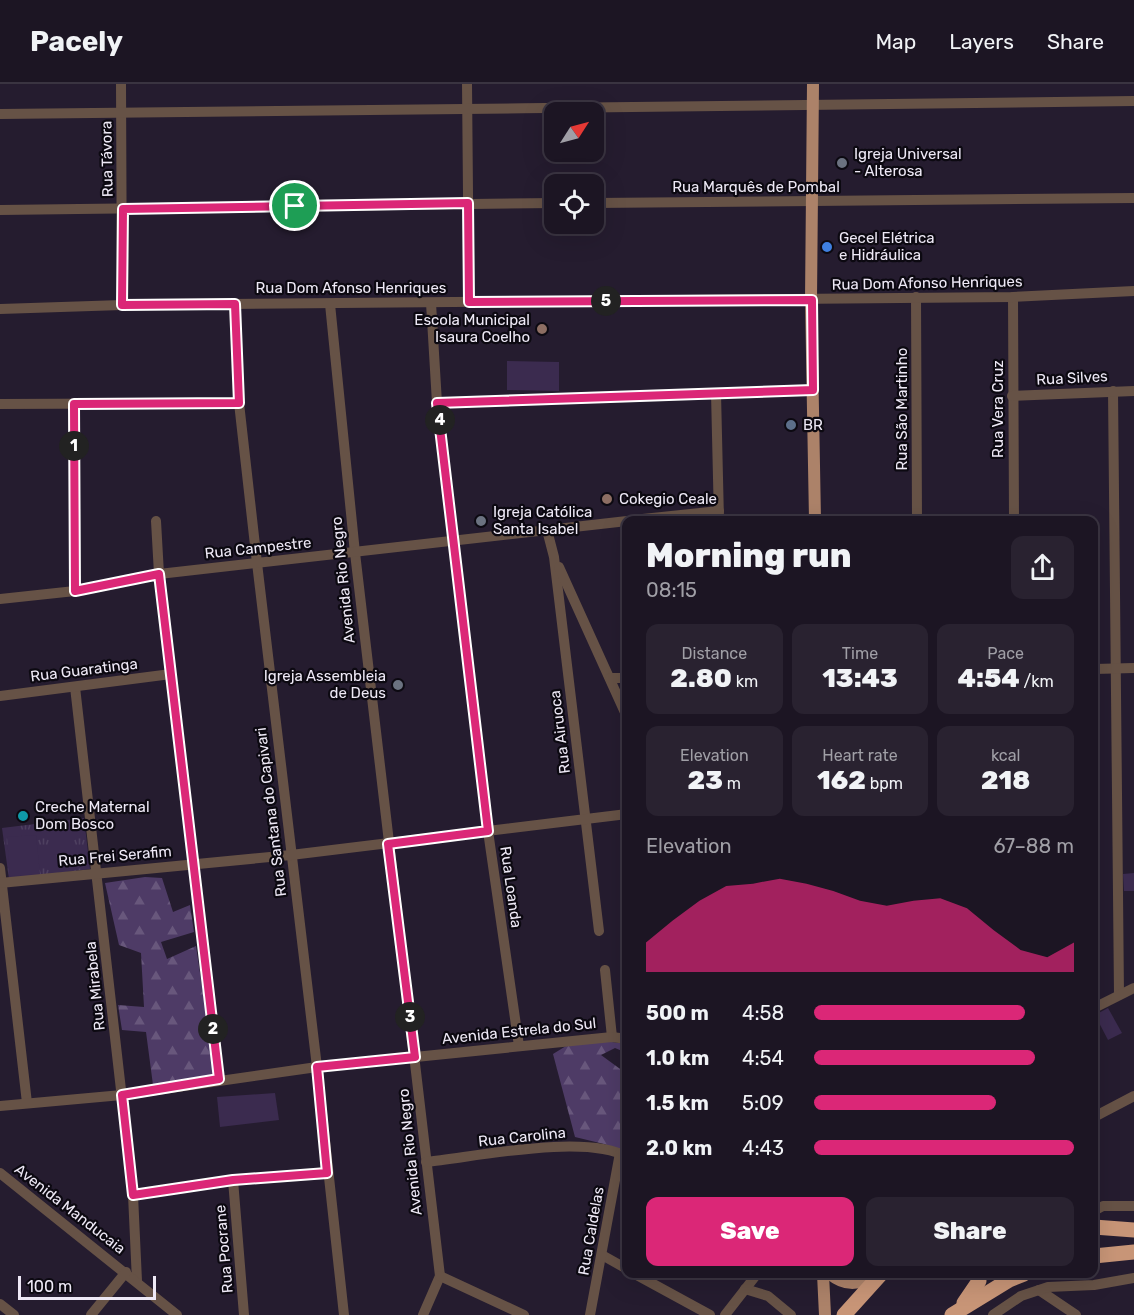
<!DOCTYPE html>
<meta charset="utf-8">
<style>
body{margin:0;font-family:Rubik,sans-serif;background:#292230;color:#f1f3f6;height:100vh;display:flex;flex-direction:column;font-size:22px;white-space:nowrap}
*{box-sizing:border-box;margin:0}
p{font-size:20px;color:#a09fa6}
.icon{flex:none;width:33px;height:33px;fill:none;stroke:currentColor;stroke-width:2;stroke-linecap:round;stroke-linejoin:round}
.map{position:relative;flex:1;overflow:hidden}
.details{position:absolute;left:622px;top:432px;width:476px;height:762px;display:flex;flex-direction:column;background:#1c1523;border-radius:12px;box-shadow:0 6px 24px #0002,0 0 0 2px #3a3441}
.details>*{flex:none}
.needle{width:39px;rotate:54deg}
.fabs{position:absolute;left:544px;top:18px;display:grid;gap:12px}
.fabs a{display:grid;place-items:center;width:60px;height:60px;border-radius:12px;background:#1c1523;box-shadow:0 6px 24px #0002,0 0 0 2px #3a3441;font-size:30px}
.scale{position:absolute;left:18px;bottom:15px;width:138px;box-sizing:border-box;padding-left:6px;border:3px solid #eee9f6;border-top:0;font-size:16px;line-height:21px;white-space:nowrap;color:#eee9f6;-webkit-text-stroke:4px #0c0911;paint-order:stroke}
.pin{position:absolute;display:grid;place-items:center;width:51px;height:51px;color:#fff;margin:-26px;border:3px solid #fff;border-radius:50%;box-shadow:0 2px 6px #0007}
.km{position:absolute;width:30px;height:30px;margin:-15px;border-radius:50%;background:#222;color:#fff;font-size:16px;line-height:30px;text-align:center}
.round{display:grid;place-items:center;flex:none;width:63px;height:63px;border-radius:12px;background:#292230}
.summary{display:flex;align-items:center;justify-content:space-between;height:102px;padding:0 24px}
h1{font-size:33px;font-weight:800;line-height:45px}
.figures{display:grid;grid-template-columns:repeat(3,1fr);gap:9px;height:102px;padding:6px 24px}
.figures div{display:grid;align-content:center;border-radius:12px;background:#292230;text-align:center}
.figures b{font-size:26px;font-weight:800}
.figures small{font-size:16px;font-weight:400}
.figures p{font-size:16px}
.chart{height:168px;padding:12px 24px}
.chart p{display:flex;justify-content:space-between}
.chart svg{width:100%;height:108px;margin-top:6px;fill:#db2777;opacity:.7}
.primary-button{display:flex;gap:12px;margin-top:auto;padding:12px 24px}
.primary-button a{flex:1;height:69px;border-radius:12px;background:#db2777;color:#fff;font-size:24px;font-weight:800;line-height:69px;text-align:center}
.primary-button a+a{background:#292230;color:#f1f3f6}
ul{padding:0 24px;list-style:none;font-size:20px}
li{display:grid;grid-template-columns:96px 72px 1fr;align-items:center;height:45px}
li i{height:15px;border-radius:8px;background:#db2777}
header{display:flex;align-items:center;gap:36px;box-sizing:border-box;height:84px;padding:0 30px;background:#1c1523;border-bottom:2px solid #3a3441}
header strong{font-size:28px}
nav{display:flex;gap:33px;margin-inline-start:auto;font-size:21px}
.map>svg:first-child{display:block}
.grass{fill:url(#grass-tufts)}
.forest{fill:url(#forest-firs)}
.pitch{fill:#3b2b4f}
.lines{fill:none;stroke-linecap:round;stroke-linejoin:round}
.minor{stroke:#665246;stroke-width:10}
.major{stroke:#ac8269;stroke-width:12}
.highway{stroke:#c89577;stroke-width:15}
.route-casing{stroke:#fff;stroke-width:12}
.route{stroke:#db2777;stroke-width:8}
.worship-dot{fill:#6b7280;stroke:#0c0911;stroke-width:2}
.shop-dot{fill:#3f7fe0;stroke:#0c0911;stroke-width:2}
.education-dot{fill:#8d6e63;stroke:#0c0911;stroke-width:2}
.service-dot{fill:#5c6f8a;stroke:#0c0911;stroke-width:2}
.culture-dot{fill:#0f9aa8;stroke:#0c0911;stroke-width:2}
.labels{text-anchor:middle;dominant-baseline:central;stroke-width:4.5;stroke-linejoin:round;paint-order:stroke}
.poi-label{font-size:15px;fill:#eee9f6;stroke:#0c0911;text-anchor:start}
.street-label{font-size:15px;fill:#eee9f6;stroke:#0c0911}
</style>
<header>
<strong>Pacely</strong>
<nav><a>Map</a><a>Layers</a><a>Share</a></nav>
</header>
<div class="map">
<svg width="1134" height="1231" viewBox="0 0 1134 1231">
<defs>
<pattern id="grass-tufts" width="24" height="20" patternUnits="userSpaceOnUse" patternTransform="scale(1.5)"><rect width="24" height="20" fill="#3b2b4f"/><path d="M3 7l-1-3M5 7V3M7 7l1-3M15 17l-1-3M17 17v-4M19 17l1-3" fill="none" stroke="#4e4060"/></pattern>
<pattern id="forest-firs" width="22" height="20" patternUnits="userSpaceOnUse" patternTransform="scale(1.5)"><rect width="22" height="20" fill="#4e3b66"/><path d="M5 1l3.5 6h-7zM16 11l3.5 6h-7z" fill="#68577c"/></pattern>
</defs>
<rect width="100%" height="100%" fill="#251c2f"/>
<path class="grass" d="M 84,734 L 90,785 L 9,795 L 2,744 Z"/>
<g class="forest">
<path d="M 145,793 L 162,794 L 173,828 L 190,821 L 194,848 L 161,858 L 167,875 L 196,862 L 215,990 L 153,1001 L 146,948 L 122,946 L 118,921 L 144,923 L 141,869 L 119,861 L 105,799 Z"/>
<path d="M 604,957 L 627,960 L 627,969 L 615,964 L 601,971 L 627,990 L 627,1069 L 604,1060 L 575,1053 L 553,970 L 566,962 Z"/>
</g>
<g class="pitch">
<path d="M 507,277 L 559,278 L 559,307 L 507,306 Z"/>
<path d="M 36,751 L 40,790 L 10,792 L 7,753 Z"/>
<path d="M 1134,789 L 1134,807 L 1124,807 L 1123,790 Z"/>
<path d="M 1108,924 L 1122,949 L 1108,956 L 1095,931 Z"/>
<path d="M 275,1009 L 279,1036 L 220,1043 L 217,1013 Z"/>
</g>
<g class="lines">
<g class="minor">
<path d="M 121,0 L 122,221"/>
<path d="M 467,0 L 469,218"/>
<path d="M 0,30 C 378,24 756,24 1134,17"/>
<path d="M 594,119 L 1134,114"/>
<path d="M 0,126 L 555,119"/>
<path d="M 916,213 L 917,436"/>
<path d="M 1013,213 L 1014,436"/>
<path d="M 431,219 L 437,319 L 488,747 L 519,962"/>
<path d="M 235,220 L 239,319 L 257,479 L 317,983 L 344,1231"/>
<path d="M 330,220 L 355,469 L 440,1192 L 423,1231"/>
<path d="M 0,225 L 122,221 L 1013,213 L 1134,207"/>
<path d="M 1113,307 L 1119,911"/>
<path d="M 716,309 L 719,436"/>
<path d="M 1012,312 L 1134,307"/>
<path d="M 437,319 L 813,306"/>
<path d="M 0,320 L 239,319"/>
<path d="M 74,320 L 75,507"/>
<path d="M 633,436 L 719,427"/>
<path d="M 156,437 L 159,490 L 219,995"/>
<path d="M 547,446 L 554,473 L 599,847"/>
<path d="M 559,483 L 627,633"/>
<path d="M 0,515 L 75,507 L 159,490 L 627,437"/>
<path d="M 1094,585 L 1134,584"/>
<path d="M 610,594 L 627,594"/>
<path d="M 75,603 L 133,1111 L 137,1197"/>
<path d="M 0,612 L 171,590"/>
<path d="M 0,784 L 27,1019"/>
<path d="M 0,799 L 291,771 L 627,730"/>
<path d="M 605,886 L 612,953"/>
<path d="M 1094,924 L 1134,904"/>
<path d="M 0,1022 L 122,1011 L 317,983 L 612,953 L 627,955"/>
<path d="M 1094,1033 L 1134,1012"/>
<path d="M 426,1078 C 475,1073 586,1049 627,1073"/>
<path d="M 0,1089 L 177,1231"/>
<path d="M 233,1096 L 244,1231"/>
<path d="M 133,1111 L 233,1096 L 327,1089"/>
<path d="M 1094,1127 L 1103,1122 L 1134,1122"/>
<path d="M 602,1171 L 627,1185"/>
<path d="M 635,1190 L 710,1231"/>
<path d="M 440,1192 L 524,1231"/>
<path d="M 745,1205 L 768,1212 L 791,1231"/>
<path d="M 1039,1206 L 1076,1231"/>
<path d="M 0,1220 L 14,1231"/>
<path d="M 91,1231 L 126,1188"/>
<path d="M 590,1231 L 620,1069"/>
<path d="M 725,1231 L 757,1190"/>
<path d="M 993,1231 L 1021,1212 L 1048,1203 L 1094,1201 L 1134,1194"/>
</g>
<g class="major">
<path d="M 813,0 L 811,216 L 815,436"/>
<path d="M 823,1190 L 825,1231"/>
<path d="M 830,1190 C 845,1202 856,1200 874,1195"/>
</g>
<g class="highway">
<path d="M 1094,1143 L 1134,1146"/>
<path d="M 1094,1172 L 1134,1168"/>
<path d="M 964,1219 L 979,1197 L 978,1190"/>
<path d="M 844,1231 L 881,1190"/>
<path d="M 952,1231 L 1009,1196 L 1024,1190"/>
</g>
</g>
<g class="lines">
<defs>
<path id="route" d="M 468,119 L 469,218 L 812,216 L 813,306 L 437,319 L 488,747 L 388,760 L 415,973 L 317,983 L 327,1089 L 233,1096 L 133,1111 L 122,1011 L 219,995 L 159,490 L 75,507 L 74,320 L 239,319 L 235,220 L 122,221 L 123,125 Z"/>
</defs>
<use href="#route" class="route-casing"/>
<use href="#route" class="route"/>
</g>
<g class="worship-dot">
<circle cx="842" cy="79" r="6"/>
<circle cx="481" cy="437" r="6"/>
<circle cx="398" cy="601" r="6"/>
</g>
<circle class="shop-dot" cx="827" cy="163" r="6"/>
<g class="education-dot">
<circle cx="542" cy="245" r="6"/>
<circle cx="607" cy="415" r="6"/>
</g>
<circle class="service-dot" cx="791" cy="341" r="6"/>
<circle class="culture-dot" cx="23" cy="732" r="6"/>
<g class="labels">
<g class="poi-label">
<text x="854" y="70">Igreja Universal<tspan x="854" dy="17">- Alterosa</tspan></text>
<text x="839" y="154">Gecel Elétrica<tspan x="839" dy="17">e Hidráulica</tspan></text>
<text x="530" y="236" text-anchor="end">Escola Municipal<tspan x="530" dy="17">Isaura Coelho</tspan></text>
<text x="803" y="341">BR</text>
<text x="619" y="415">Cokegio Ceale</text>
<text x="493" y="428">Igreja Católica<tspan x="493" dy="17">Santa Isabel</tspan></text>
<text x="386" y="592" text-anchor="end">Igreja Assembleia<tspan x="386" dy="17">de Deus</tspan></text>
<text x="35" y="723">Creche Maternal<tspan x="35" dy="17">Dom Bosco</tspan></text>
</g>
<g class="street-label">
<text transform="translate(107 75) rotate(-91)">Rua Távora</text>
<text x="756" y="103">Rua Marquês de Pombal</text>
<text transform="translate(927 199) rotate(-1)">Rua Dom Afonso Henriques</text>
<text x="351" y="204">Rua Dom Afonso Henriques</text>
<text transform="translate(1072 294) rotate(-3)">Rua Silves</text>
<text transform="translate(902 325) rotate(-90)">Rua São Martinho</text>
<text transform="translate(998 325) rotate(-90)">Rua Vera Cruz</text>
<text transform="translate(258 464) rotate(-6)">Rua Campestre</text>
<text transform="translate(343 496) rotate(-96)">Avenida Rio Negro</text>
<text transform="translate(84 586) rotate(-7)">Rua Guaratinga</text>
<text transform="translate(560 648) rotate(-97)">Rua Airuoca</text>
<text transform="translate(271 728) rotate(-97)">Rua Santana do Capivari</text>
<text transform="translate(115 772) rotate(-5)">Rua Frei Serafim</text>
<text transform="translate(511 803) rotate(82)">Rua Loanda</text>
<text transform="translate(95 902) rotate(-96)">Rua Mirabela</text>
<text transform="translate(519 947) rotate(-6)">Avenida Estrela do Sul</text>
<text transform="translate(522 1053) rotate(-6)">Rua Carolina</text>
<text transform="translate(410 1068) rotate(-96)">Avenida Rio Negro</text>
<text transform="translate(70 1125) rotate(38)">Avenida Manducaia</text>
<text transform="translate(591 1147) rotate(-80)">Rua Caldelas</text>
<text transform="translate(224 1165) rotate(-95)">Rua Pocrane</text>
</g>
</g>
</svg>
<div class="fabs">
<a><svg class="needle" viewBox="-14 -14 28 28"><path d="M0-13l5 13h-10z" fill="#e53935"/><path d="M0 13l5-13h-10z" fill="#a09fa6"/></svg></a>
<a><svg class="icon" aria-label="locate" viewBox="0 0 24 24"><circle cx="12" cy="12" r="6"/><path d="M12 2v4M12 18v4M2 12h4M18 12h4"/></svg></a>
</div>
<div class="scale">100 m</div>
<div class="pin" style="left:295px;top:122px;background:#1e9e55"><svg class="icon" aria-label="arrive" viewBox="0 0 24 24"><path d="M6 21V4h12l-3 4 3 4H6"/></svg></div>
<b class="km" style="left:74px;top:362px">1</b>
<b class="km" style="left:213px;top:945px">2</b>
<b class="km" style="left:410px;top:933px">3</b>
<b class="km" style="left:440px;top:336px">4</b>
<b class="km" style="left:606px;top:217px">5</b>
<section class="details">
<div class="summary"><div><h1>Morning run</h1><p>08:15</p></div><a class="round"><svg class="icon" aria-label="share" viewBox="0 0 24 24"><path d="M12 15V3M7 8l5-5 5 5M5 13v7h14v-7"/></svg></a></div>
<div class="figures">
<div><p>Distance</p><b>2.80<small> km</small></b></div>
<div><p>Time</p><b>13:43</b></div>
<div><p>Pace</p><b>4:54<small> /km</small></b></div>
</div>
<div class="figures">
<div><p>Elevation</p><b>23<small> m</small></b></div>
<div><p>Heart rate</p><b>162<small> bpm</small></b></div>
<div><p>kcal</p><b>218</b></div>
</div>
<div class="chart"><p><span>Elevation</span>67–88 m</p>
<svg viewBox="0 0 160 44" preserveAspectRatio="none"><path d="M0 44V32L10 23L20 15L30 9L40 8L50 6L60 8L70 11L80 15L90 17L100 15L110 14L120 18L130 27L140 35L150 38L160 32V44z"/></svg>
</div>
<ul>
<li><b>500 m</b>4:58<i style="width:81%"></i></li>
<li><b>1.0 km</b>4:54<i style="width:85%"></i></li>
<li><b>1.5 km</b>5:09<i style="width:70%"></i></li>
<li><b>2.0 km</b>4:43<i style="width:100%"></i></li>
</ul>
<div class="primary-button"><a>Save</a><a>Share</a></div>
</section>
</div>
